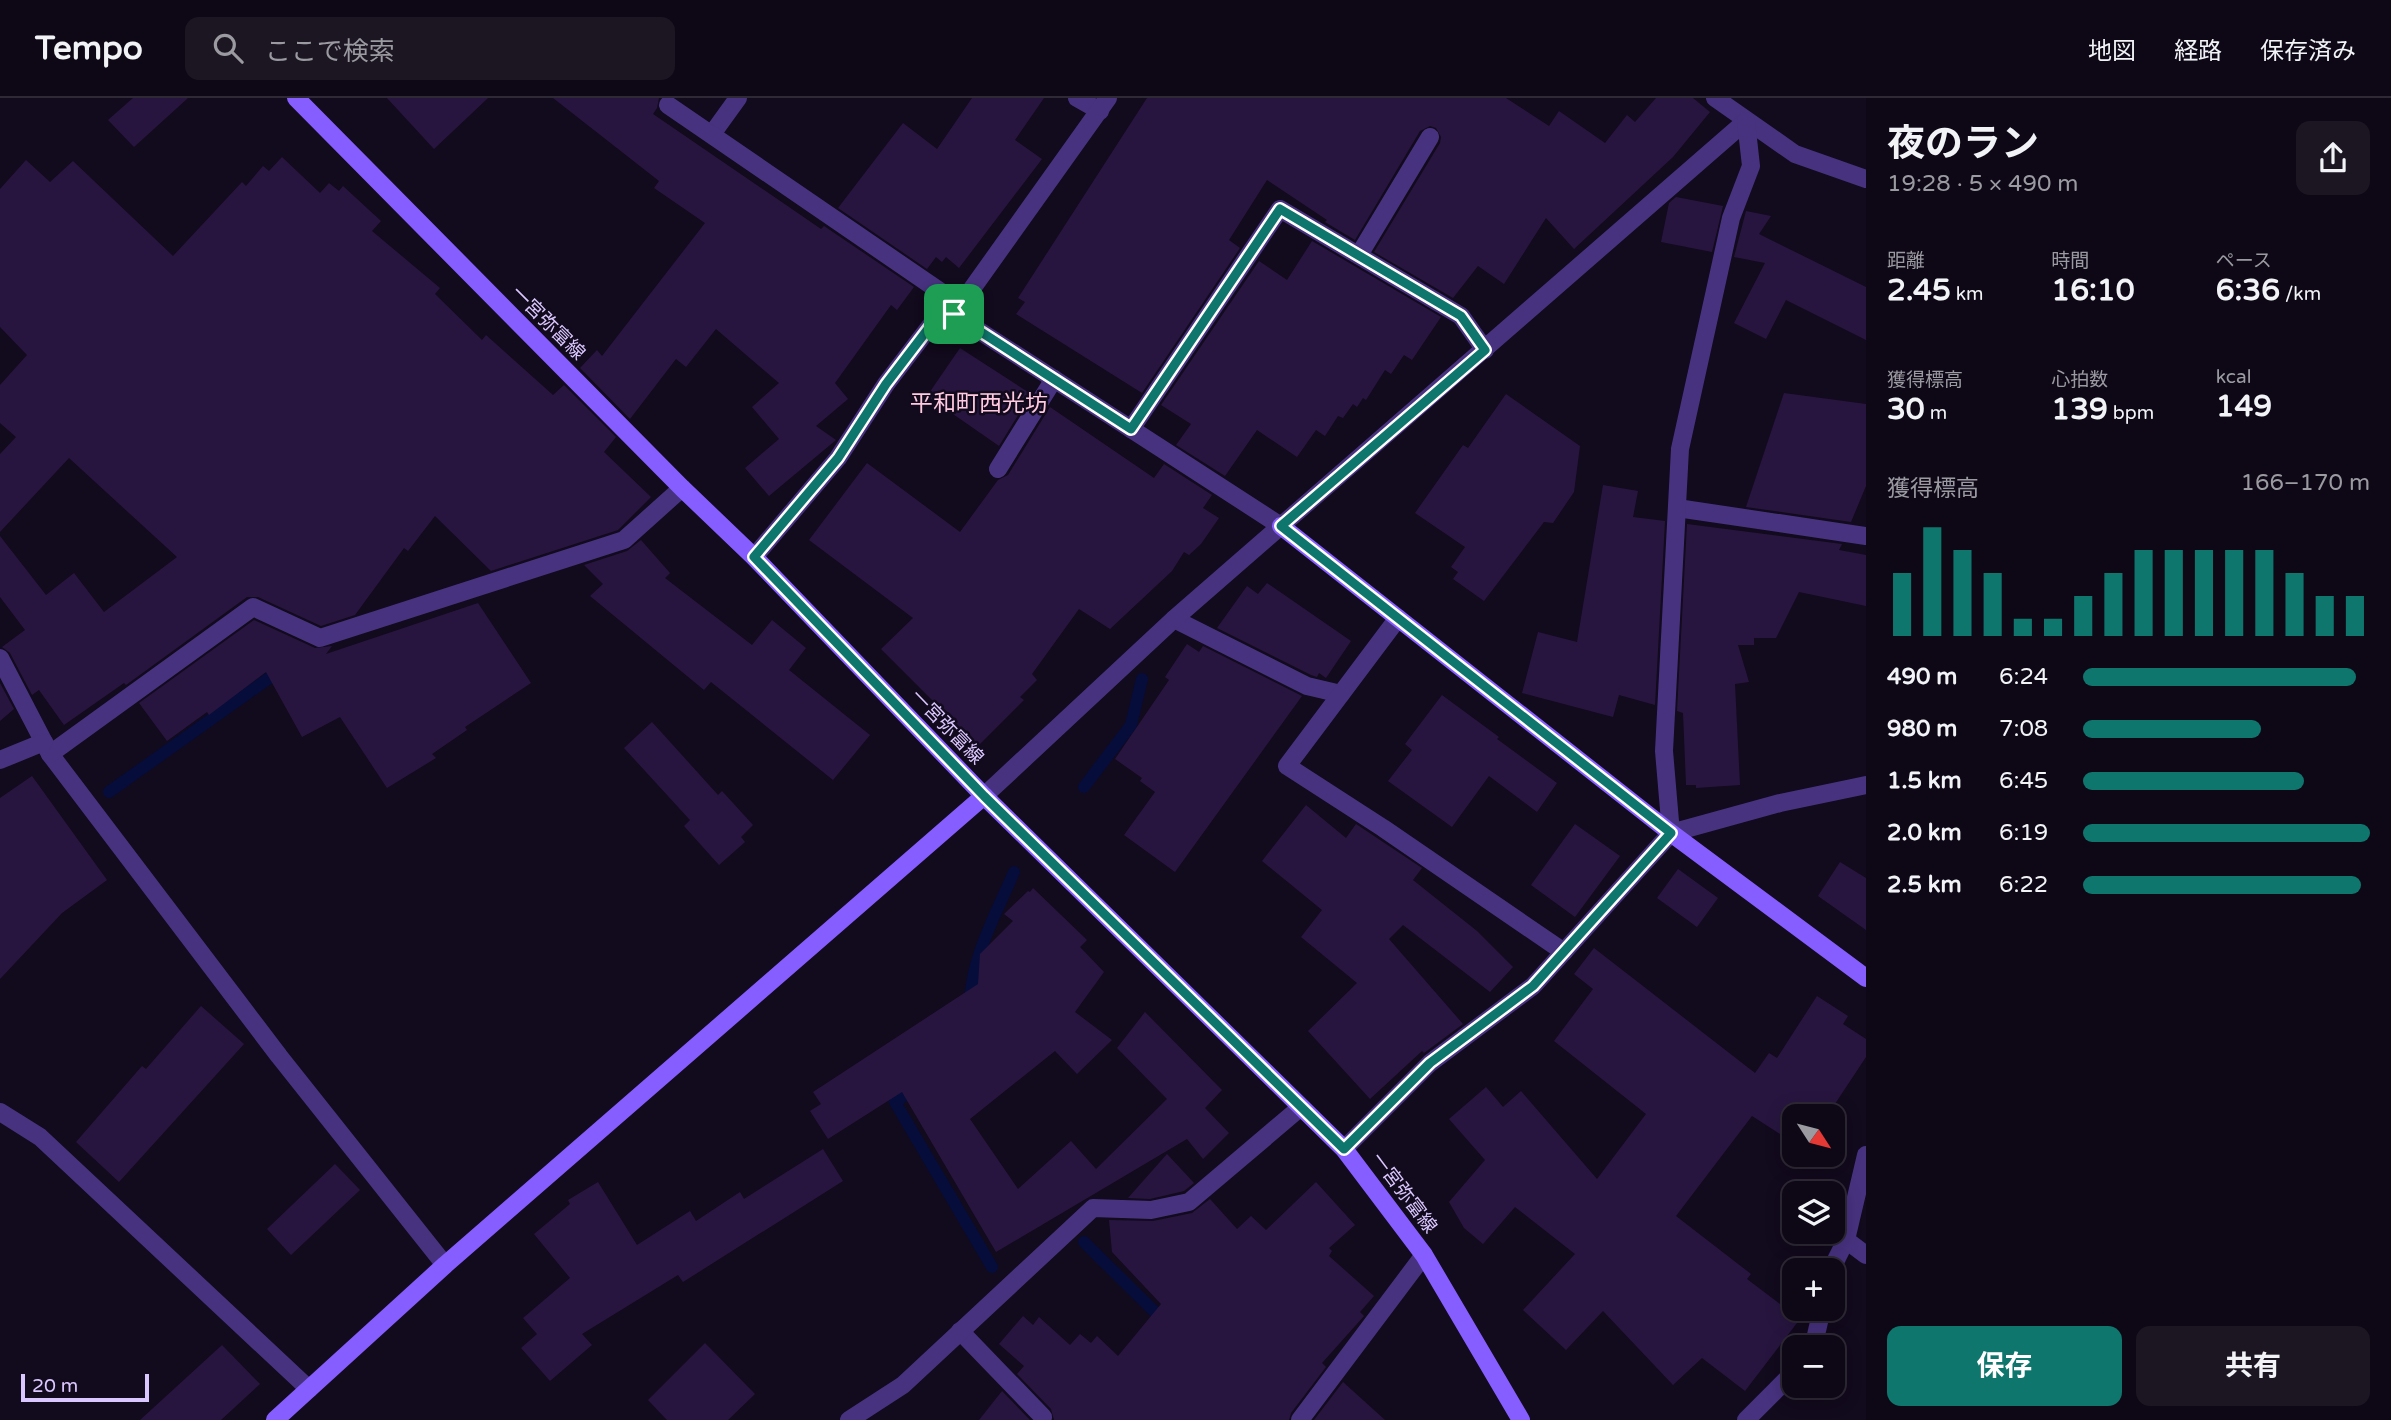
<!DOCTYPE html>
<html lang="ja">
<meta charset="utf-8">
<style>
body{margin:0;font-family:"Varela Round","Noto Sans JP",sans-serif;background:#1c1623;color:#f1f3f6;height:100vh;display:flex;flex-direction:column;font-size:26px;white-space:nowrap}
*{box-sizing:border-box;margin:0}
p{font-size:23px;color:#9b9aa1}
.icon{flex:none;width:38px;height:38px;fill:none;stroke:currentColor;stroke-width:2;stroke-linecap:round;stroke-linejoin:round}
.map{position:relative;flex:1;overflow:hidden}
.panel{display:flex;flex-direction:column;background:#0e0816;width:525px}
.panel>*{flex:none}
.needle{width:46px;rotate:126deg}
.buttons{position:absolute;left:1782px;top:1006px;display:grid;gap:14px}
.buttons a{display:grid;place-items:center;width:63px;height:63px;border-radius:14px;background:#0e0816;box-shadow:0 4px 18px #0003,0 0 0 2px #2e2935;font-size:35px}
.scale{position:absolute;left:21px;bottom:18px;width:128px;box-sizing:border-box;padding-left:7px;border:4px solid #dac7ff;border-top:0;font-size:19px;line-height:24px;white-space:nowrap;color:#dac7ff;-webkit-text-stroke:5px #120a1d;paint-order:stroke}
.pin{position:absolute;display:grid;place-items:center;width:60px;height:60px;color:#fff;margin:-30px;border-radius:14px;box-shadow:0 4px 10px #0006}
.round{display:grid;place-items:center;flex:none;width:74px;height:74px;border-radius:14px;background:#1c1623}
.summary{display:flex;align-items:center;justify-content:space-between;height:119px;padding:0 21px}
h1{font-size:38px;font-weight:700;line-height:52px}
.stats{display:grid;grid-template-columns:repeat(3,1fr);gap:10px;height:119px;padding:7px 21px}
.stats div{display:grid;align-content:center}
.stats b{font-size:30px;font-weight:700}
.stats small{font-size:19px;font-weight:400}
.stats p{font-size:19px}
.chart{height:196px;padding:14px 21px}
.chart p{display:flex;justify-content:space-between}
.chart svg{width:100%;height:126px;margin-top:7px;stroke:#0f766e;stroke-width:6}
.button{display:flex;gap:14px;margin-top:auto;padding:14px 21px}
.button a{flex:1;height:80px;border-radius:14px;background:#0f766e;color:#fff;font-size:28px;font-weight:700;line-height:80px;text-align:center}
.button a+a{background:#1c1623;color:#f1f3f6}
ul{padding:0 21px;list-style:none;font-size:23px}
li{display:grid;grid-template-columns:112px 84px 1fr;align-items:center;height:52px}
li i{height:18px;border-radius:9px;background:#0f766e}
header{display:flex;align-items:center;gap:42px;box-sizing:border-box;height:98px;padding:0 35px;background:#0e0816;border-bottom:2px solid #2e2935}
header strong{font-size:33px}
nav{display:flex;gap:38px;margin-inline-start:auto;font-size:24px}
.search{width:490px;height:63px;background:#1c1623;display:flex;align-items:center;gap:18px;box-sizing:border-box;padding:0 24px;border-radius:14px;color:#9b9aa1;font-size:26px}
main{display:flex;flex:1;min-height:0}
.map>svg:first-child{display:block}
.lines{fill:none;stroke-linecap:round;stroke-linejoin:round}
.stream{stroke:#060d3b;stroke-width:12}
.building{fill:#27153f}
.lane{stroke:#47327f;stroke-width:18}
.street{stroke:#47327f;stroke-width:18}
.secondary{stroke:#865eff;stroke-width:18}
.route-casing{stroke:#fff;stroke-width:14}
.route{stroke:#0f766e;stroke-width:9}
.labels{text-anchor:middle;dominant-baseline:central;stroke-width:5;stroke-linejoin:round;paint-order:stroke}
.street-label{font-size:19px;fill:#dac7ff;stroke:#120a1d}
.quarter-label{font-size:23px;fill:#ffc9df;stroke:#120a1d}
</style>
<header>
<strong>Tempo</strong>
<div class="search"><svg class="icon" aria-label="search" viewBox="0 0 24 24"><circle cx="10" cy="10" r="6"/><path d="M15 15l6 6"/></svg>ここで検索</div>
<nav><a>地図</a><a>経路</a><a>保存済み</a></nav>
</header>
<main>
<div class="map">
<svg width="1866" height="1322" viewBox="0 0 1866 1322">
<rect width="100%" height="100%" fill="#120a1d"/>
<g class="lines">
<g class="stream">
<path d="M 1084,689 L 1131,627 L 1142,581"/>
<path d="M 109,694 L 272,578"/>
<path d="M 970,906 C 971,860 996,816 1014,774"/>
<path d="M 917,990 L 895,1004 L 992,1169"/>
<path d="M 1084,1144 L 1166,1225"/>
</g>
</g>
<g class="building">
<path d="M 133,0 L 188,0 L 134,49 L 108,22 Z"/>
<path d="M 387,0 L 488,0 L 434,51 Z"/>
<path d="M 553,0 L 659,0 L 657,10 L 653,16 L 821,131 L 824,128 L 914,189 L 897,212 L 891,207 L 835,285 L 848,301 L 816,328 L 836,342 L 769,398 L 745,370 L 779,341 L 752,309 L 779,285 L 716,231 L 686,269 L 676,261 L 630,321 L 580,270 L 597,252 L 602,258 L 705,125 L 654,90 L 659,83 Z"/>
<path d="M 972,0 L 1044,0 L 1015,42 L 1042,61 L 959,170 L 946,159 L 942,164 L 936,159 L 927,171 L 838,110 L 903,25 L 937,51 Z"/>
<path d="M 1147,0 L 1506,0 L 1549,28 L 1559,13 L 1605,45 L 1627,17 L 1635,24 L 1656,0 L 1693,0 L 1710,14 L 1673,59 L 1574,151 L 1546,120 L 1504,186 L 1478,168 L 1453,200 L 1374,154 L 1440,45 L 1441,39 L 1436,30 L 1430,28 L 1420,33 L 1355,142 L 1325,124 L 1327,122 L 1267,82 L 1229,142 L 1240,150 L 1142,295 L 1016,216 L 1025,204 L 1018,200 Z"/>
<path d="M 282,59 L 320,95 L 329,85 L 339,93 L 343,88 L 381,123 L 372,133 L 440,190 L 435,196 L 482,242 L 486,237 L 553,297 L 564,287 L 616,339 L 604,354 L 651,399 L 618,432 L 491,473 L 435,418 L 408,453 L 404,450 L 355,517 L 321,528 L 258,499 L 247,499 L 126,587 L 124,585 L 64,627 L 39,592 L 32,597 L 10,555 L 2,549 L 25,532 L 0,499 L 0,438 L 46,497 L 74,475 L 104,514 L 177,459 L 69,360 L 0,434 L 0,356 L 16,339 L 0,325 L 0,287 L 27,257 L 0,229 L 0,91 L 26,62 L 50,84 L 73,63 L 173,158 L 242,84 L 246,88 L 263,68 L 269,73 Z"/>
<path d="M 1676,99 L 1723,108 L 1712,154 L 1661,144 L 1669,105 Z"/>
<path d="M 1746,113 L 1771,118 L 1759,136 L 1866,189 L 1866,242 L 1786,202 L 1766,241 L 1734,225 L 1765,165 L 1734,159 Z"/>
<path d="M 1312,143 L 1441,219 L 1412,262 L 1404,257 L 1391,276 L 1385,272 L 1366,302 L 1363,300 L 1357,309 L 1353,306 L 1343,320 L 1338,318 L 1325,338 L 1316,332 L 1297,359 L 1257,332 L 1225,378 L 1176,347 L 1191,326 L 1161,307 L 1259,163 L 1287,182 Z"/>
<path d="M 960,250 L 1031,296 L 999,348 L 927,298 Z"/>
<path d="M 1784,295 L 1866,306 L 1866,388 L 1851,424 L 1746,409 Z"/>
<path d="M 1506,296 L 1580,348 L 1574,394 L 1553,425 L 1544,424 L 1484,503 L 1453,481 L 1458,474 L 1451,469 L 1465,449 L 1415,415 L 1463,347 L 1468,350 Z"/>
<path d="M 1050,309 L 1154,380 L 1164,366 L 1212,397 L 1203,410 L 1219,420 L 1201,446 L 1189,457 L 1184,454 L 1172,473 L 1110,531 L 1079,511 L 1032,576 L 1037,582 L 1020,599 L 1024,602 L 978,648 L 881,551 L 913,520 L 809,442 L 867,365 L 960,434 L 998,382 L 1008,377 Z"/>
<path d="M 1603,387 L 1638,393 L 1633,419 L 1665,423 L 1655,607 L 1619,597 L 1613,619 L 1522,595 L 1538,534 L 1577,544 Z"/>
<path d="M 1687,426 L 1842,446 L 1839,452 L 1866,457 L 1866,508 L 1799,494 L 1776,540 L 1754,540 L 1754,547 L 1738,547 L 1749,584 L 1735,586 L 1740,687 L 1696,690 L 1696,687 L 1686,687 L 1683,615 L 1677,613 Z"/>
<path d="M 641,442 L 670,475 L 665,480 L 752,547 L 772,522 L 806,550 L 789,572 L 870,637 L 833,682 L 711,584 L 704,592 L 590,498 L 603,486 L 584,467 L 627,453 Z"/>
<path d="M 1267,485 L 1351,543 L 1326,580 L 1319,575 L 1317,579 L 1311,577 L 1217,530 L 1247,488 L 1258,496 Z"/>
<path d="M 478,505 L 531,585 L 465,629 L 467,632 L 432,656 L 436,660 L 387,690 L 340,619 L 302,639 L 266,574 L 209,617 L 207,614 L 167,643 L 139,605 L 254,522 L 315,550 L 332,548 L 326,556 Z"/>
<path d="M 1187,546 L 1199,554 L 1203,548 L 1302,598 L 1175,774 L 1124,737 L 1155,694 L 1140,683 L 1142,680 L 1115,661 L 1169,582 L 1165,579 Z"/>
<path d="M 0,585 L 14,611 L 0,623 Z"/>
<path d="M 1442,597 L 1499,639 L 1497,641 L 1557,685 L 1537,714 L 1489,678 L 1452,729 L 1388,683 L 1412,652 L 1405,646 Z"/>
<path d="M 652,624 L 718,697 L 722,693 L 753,727 L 741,739 L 745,744 L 719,767 L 684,728 L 690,722 L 624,650 Z"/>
<path d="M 32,678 L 107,782 L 62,815 L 0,881 L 0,700 Z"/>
<path d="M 1306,707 L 1346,740 L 1356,726 L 1422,770 L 1413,782 L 1477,833 L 1513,869 L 1490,894 L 1403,827 L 1389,841 L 1463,926 L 1424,955 L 1422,953 L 1370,1001 L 1308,933 L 1357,885 L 1301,839 L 1322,812 L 1262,763 Z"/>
<path d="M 1575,726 L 1620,758 L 1575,819 L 1531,787 Z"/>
<path d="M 1840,764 L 1866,780 L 1866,832 L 1818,798 Z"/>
<path d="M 1678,771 L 1718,800 L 1697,829 L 1657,800 Z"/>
<path d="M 1033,790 L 1087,842 L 1080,849 L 1104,874 L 1075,914 L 1112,942 L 1077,976 L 1055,953 L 970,1021 L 1018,1091 L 1071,1043 L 1096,1071 L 1167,1001 L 1117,950 L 1145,914 L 1222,992 L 1205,1010 L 1229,1035 L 1203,1061 L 1187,1041 L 996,1154 L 902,994 L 828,1041 L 810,1013 L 821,1006 L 813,994 L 978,886 L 980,856 L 1013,823 L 1004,816 L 1028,793 L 1030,794 Z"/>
<path d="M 1594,850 L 1755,975 L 1769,955 L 1777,960 L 1817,898 L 1848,918 L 1843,926 L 1866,941 L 1866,959 L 1827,1018 L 1794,1018 L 1794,1045 L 1752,1018 L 1676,1118 L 1751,1176 L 1747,1181 L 1800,1221 L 1745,1293 L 1702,1260 L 1673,1287 L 1603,1213 L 1566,1252 L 1523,1212 L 1575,1156 L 1515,1109 L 1483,1146 L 1464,1130 L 1449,1104 L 1485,1062 L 1449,1021 L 1486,989 L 1503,1009 L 1521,993 L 1597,1081 L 1646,1016 L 1554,943 L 1593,891 L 1574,876 Z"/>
<path d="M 201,908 L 244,946 L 119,1084 L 76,1044 L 142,968 L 146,971 Z"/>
<path d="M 823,1051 L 843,1083 L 683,1184 L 678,1177 L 582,1236 L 592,1247 L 550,1283 L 521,1250 L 537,1236 L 523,1220 L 570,1180 L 534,1136 L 570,1106 L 568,1102 L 598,1084 L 637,1147 L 690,1113 L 696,1123 L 740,1094 L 744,1101 Z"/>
<path d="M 1167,1056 L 1194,1085 L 1184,1093 L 1150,1101 L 1128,1100 Z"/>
<path d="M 335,1066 L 360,1092 L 291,1157 L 267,1131 Z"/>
<path d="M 1316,1084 L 1355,1127 L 1329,1150 L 1332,1153 L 1329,1158 L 1374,1198 L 1360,1214 L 1364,1218 L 1322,1265 L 1326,1269 L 1291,1315 L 1289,1322 L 1054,1322 L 1051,1311 L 1017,1276 L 1024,1268 L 999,1246 L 1023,1218 L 1033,1227 L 1039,1219 L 1070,1247 L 1080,1236 L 1091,1245 L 1097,1238 L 1118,1258 L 1161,1206 L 1112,1154 L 1109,1122 L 1153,1123 L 1192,1115 L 1210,1101 L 1237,1131 L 1251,1118 L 1266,1132 Z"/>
<path d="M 705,1245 L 755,1296 L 728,1322 L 667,1322 L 648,1302 Z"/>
<path d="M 222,1247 L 260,1286 L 221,1322 L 140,1322 Z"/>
<path d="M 1343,1284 L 1385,1322 L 1314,1322 Z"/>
<path d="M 1002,1293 L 1030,1322 L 979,1322 Z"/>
</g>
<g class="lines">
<g class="lane">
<path d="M 1077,0 L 1100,13"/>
<path d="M 712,36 L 738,0"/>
<path d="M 1359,157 L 1430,39"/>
<path d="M 998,371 L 1054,281"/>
<path d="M 1677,410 L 1866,438"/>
<path d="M 1174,521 L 1307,588 L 1341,596"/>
<path d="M 960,1233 L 1043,1319"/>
</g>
<g class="street">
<path d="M 1715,0 L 1795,56 L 1866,81"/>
<path d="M 668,7 L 941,194 L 944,210 L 1281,428"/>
<path d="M 954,216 L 1108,0"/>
<path d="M 1131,331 L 1280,111 L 1461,218 L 1485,252"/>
<path d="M 754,459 L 838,360 L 886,286 L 944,210"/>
<path d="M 1398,520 L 1287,668 L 1383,730 L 1564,854"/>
<path d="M 0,560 L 50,656 L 279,958 L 445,1167"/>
<path d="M 50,656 L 253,509 L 320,540 L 624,442 L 682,390"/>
<path d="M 0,662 L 44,644"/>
<path d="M 984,698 L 1174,521 L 1746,23"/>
<path d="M 1671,735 L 1664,653 L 1680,351 L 1731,120 L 1751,68 L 1746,23"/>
<path d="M 0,1014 L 40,1039 L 309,1291"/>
<path d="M 1344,1051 L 1430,965 L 1533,888 L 1671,735 L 1780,705 L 1866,687"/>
<path d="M 1846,1142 L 1866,1157"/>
<path d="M 1831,1172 L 1846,1142 L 1866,1057"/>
<path d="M 1813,1250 L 1822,1211"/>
<path d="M 849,1322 L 903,1287 L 1093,1110 L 1151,1112 L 1189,1104 L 1301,1009"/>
<path d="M 1300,1322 L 1424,1157"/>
<path d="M 1746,1322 L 1794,1274"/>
</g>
<g class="secondary">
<path d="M 296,0 L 682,390 L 754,459 L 984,698 L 1344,1051 L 1424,1157 L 1521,1322"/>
<path d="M 1281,428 L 1671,735 L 1866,880"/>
<path d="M 275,1322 L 445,1167 L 984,698"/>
</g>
</g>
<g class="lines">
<defs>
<path id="route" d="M 1280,111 L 1461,218 L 1485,252 L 1281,428 L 1671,735 L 1533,888 L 1430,965 L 1344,1051 L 984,698 L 754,459 L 838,360 L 886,286 L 944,210 L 1131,331 Z"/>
</defs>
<use href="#route" class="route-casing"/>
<use href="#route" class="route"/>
</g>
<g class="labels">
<g class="street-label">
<text transform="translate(548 225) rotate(45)">一宮弥富線</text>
<text transform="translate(947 629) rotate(46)">一宮弥富線</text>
<text transform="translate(1404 1095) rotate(53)">一宮弥富線</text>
</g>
<g class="quarter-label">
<text x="979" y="306">平和町西光坊</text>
</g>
</g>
</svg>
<div class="buttons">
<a><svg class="needle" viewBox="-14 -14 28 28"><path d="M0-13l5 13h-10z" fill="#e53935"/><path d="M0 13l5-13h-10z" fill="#9b9aa1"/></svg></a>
<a><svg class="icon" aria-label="layers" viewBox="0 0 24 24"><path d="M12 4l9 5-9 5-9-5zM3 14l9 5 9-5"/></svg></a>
<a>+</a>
<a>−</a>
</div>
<div class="scale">20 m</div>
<div class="pin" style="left:954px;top:216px;background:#1e9e55"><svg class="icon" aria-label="arrive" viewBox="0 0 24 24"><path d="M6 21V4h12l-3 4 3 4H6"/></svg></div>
</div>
<section class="panel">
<div class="summary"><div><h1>夜のラン</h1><p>19:28 · 5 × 490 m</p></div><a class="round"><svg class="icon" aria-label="share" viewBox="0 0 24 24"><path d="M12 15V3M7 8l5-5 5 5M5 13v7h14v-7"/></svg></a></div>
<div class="stats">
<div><p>距離</p><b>2.45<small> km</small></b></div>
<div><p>時間</p><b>16:10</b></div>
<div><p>ペース</p><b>6:36<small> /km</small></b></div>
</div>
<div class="stats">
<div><p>獲得標高</p><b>30<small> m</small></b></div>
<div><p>心拍数</p><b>139<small> bpm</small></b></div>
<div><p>kcal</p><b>149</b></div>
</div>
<div class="chart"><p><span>獲得標高</span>166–170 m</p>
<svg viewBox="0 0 160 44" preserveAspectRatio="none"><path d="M5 44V22M15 44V6M25 44V14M35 44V22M45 44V38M55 44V38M65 44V30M75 44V22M85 44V14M95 44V14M105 44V14M115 44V14M125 44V14M135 44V22M145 44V30M155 44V30"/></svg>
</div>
<ul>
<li><b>490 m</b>6:24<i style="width:95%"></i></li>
<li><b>980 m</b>7:08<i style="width:62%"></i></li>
<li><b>1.5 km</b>6:45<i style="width:77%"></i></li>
<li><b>2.0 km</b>6:19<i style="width:100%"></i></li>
<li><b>2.5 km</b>6:22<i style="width:97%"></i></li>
</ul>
<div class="button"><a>保存</a><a>共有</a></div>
</section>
</main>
